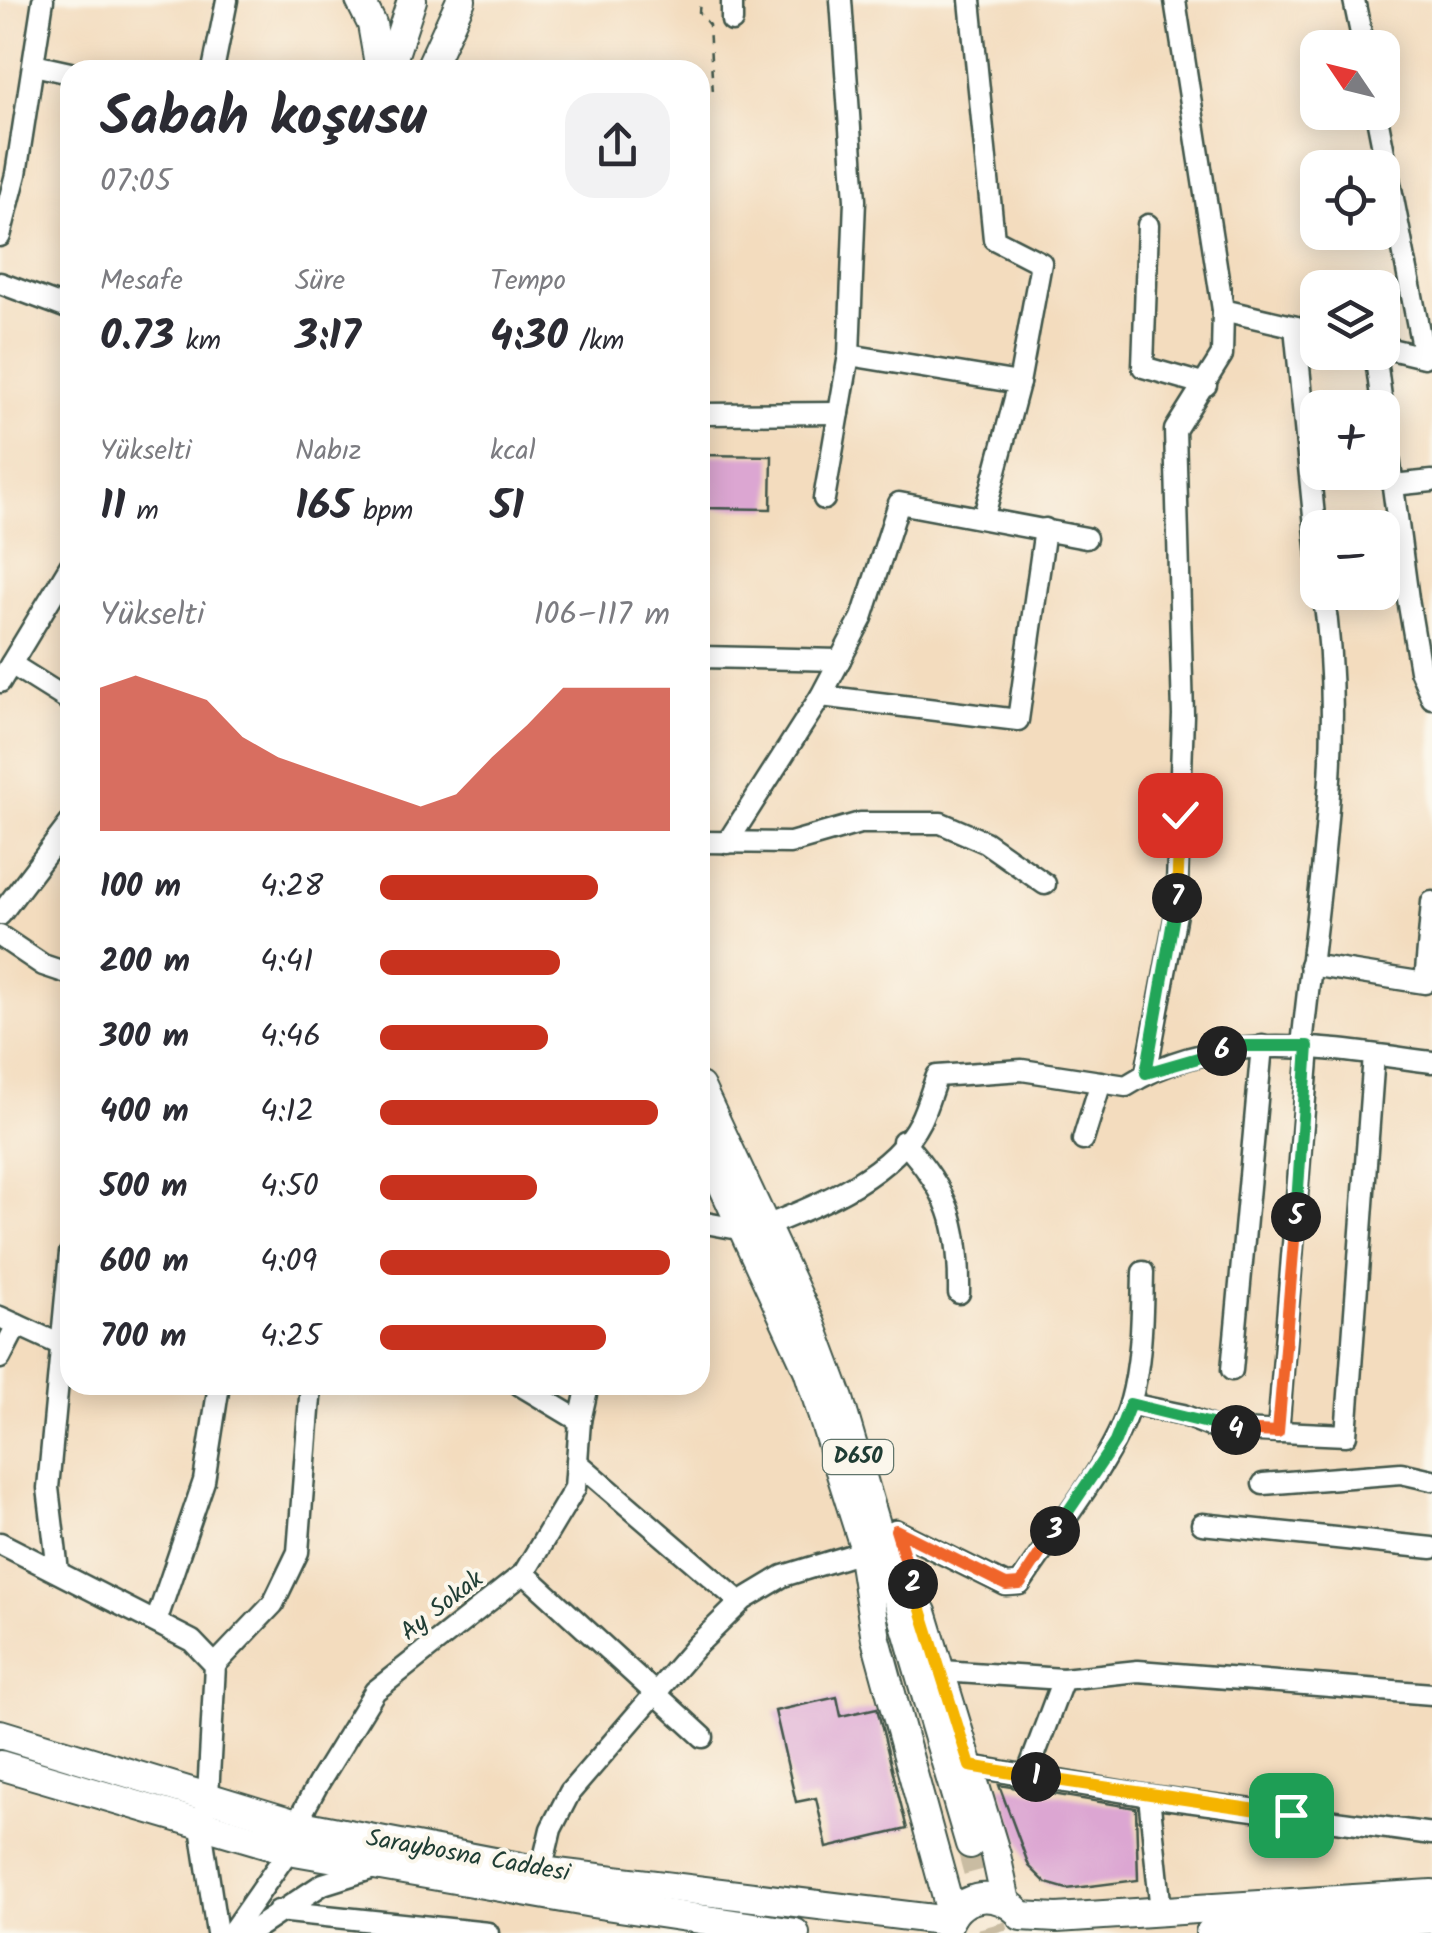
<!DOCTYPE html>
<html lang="tr">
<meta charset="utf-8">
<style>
body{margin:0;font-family:Kalam,sans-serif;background:#f2f2f3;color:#2b2b33;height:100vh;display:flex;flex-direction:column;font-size:38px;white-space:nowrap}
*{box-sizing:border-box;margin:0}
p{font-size:32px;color:#7c7c81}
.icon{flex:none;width:55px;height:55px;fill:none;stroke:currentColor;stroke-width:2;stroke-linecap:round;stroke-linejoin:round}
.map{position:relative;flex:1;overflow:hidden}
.panel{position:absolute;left:60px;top:60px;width:650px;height:1335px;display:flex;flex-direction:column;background:#fff;border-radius:30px;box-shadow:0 5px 25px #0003}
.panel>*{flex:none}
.needle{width:65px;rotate:305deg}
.fabs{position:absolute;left:1300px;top:30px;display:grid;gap:20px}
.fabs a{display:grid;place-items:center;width:100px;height:100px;border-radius:20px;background:#fff;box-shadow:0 5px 25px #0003;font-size:50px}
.pin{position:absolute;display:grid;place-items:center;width:85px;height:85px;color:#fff;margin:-42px;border-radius:20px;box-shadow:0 5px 15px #0006}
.km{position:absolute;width:50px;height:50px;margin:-25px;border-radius:50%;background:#222;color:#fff;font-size:28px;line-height:50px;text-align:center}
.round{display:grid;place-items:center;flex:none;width:105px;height:105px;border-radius:30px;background:#f2f2f3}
.summary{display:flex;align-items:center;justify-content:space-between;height:170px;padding:0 40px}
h1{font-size:55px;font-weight:800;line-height:75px}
.metrics{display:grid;grid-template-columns:repeat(3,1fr);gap:15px;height:170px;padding:10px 40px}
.metrics div{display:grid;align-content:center}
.metrics b{font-size:42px;font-weight:800}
.metrics small{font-size:28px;font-weight:400}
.metrics p{font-size:28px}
.chart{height:280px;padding:20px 40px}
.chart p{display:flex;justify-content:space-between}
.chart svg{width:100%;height:180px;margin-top:10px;fill:#c8321e;opacity:.7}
ul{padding:0 40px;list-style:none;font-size:32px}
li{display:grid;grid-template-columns:160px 120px 1fr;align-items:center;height:75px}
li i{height:25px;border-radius:12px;background:#c8321e}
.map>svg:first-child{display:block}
.building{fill:#dca6d2}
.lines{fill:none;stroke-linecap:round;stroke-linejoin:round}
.major-tunnel{stroke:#c9bca2;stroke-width:28;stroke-dasharray:28 14;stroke-linecap:butt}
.minor-casing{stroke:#3f5549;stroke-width:25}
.major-casing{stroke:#3f5549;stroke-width:32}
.path{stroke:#3f5549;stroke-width:2.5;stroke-dasharray:8 8;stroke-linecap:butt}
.minor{stroke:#fff;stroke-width:20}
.major{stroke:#fff;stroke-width:28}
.split-1-casing{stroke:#fff;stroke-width:20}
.split-2-casing{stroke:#fff;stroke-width:20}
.split-3-casing{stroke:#fff;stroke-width:20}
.split-4-casing{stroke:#fff;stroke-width:20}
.split-5-casing{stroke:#fff;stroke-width:20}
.split-6-casing{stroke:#fff;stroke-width:20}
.split-7-casing{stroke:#fff;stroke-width:20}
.split-8-casing{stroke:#fff;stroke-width:20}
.split-1{stroke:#f5b400;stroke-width:12}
.split-2{stroke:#f5b400;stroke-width:12}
.split-3{stroke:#f0652b;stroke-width:12}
.split-4{stroke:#22a559;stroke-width:12}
.split-5{stroke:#f0652b;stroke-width:12}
.split-6{stroke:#22a559;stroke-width:12}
.split-7{stroke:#22a559;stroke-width:12}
.split-8{stroke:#f5b400;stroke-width:12}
.labels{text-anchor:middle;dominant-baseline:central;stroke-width:8;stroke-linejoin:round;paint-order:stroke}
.shield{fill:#fbf7ec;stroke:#61756b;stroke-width:2.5}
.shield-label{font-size:22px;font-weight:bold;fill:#1f3d34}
.street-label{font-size:25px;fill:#1f3d34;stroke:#fbf7ec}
</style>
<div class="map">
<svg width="1432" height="1933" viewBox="0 0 1432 1933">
<rect width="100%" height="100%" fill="#fbf7ec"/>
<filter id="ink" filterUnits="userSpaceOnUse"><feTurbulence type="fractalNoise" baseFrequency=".01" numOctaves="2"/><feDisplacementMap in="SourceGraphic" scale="20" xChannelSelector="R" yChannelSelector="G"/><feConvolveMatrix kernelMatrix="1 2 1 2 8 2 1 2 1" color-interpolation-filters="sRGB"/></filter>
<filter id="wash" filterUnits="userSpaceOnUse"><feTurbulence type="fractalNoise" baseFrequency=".0048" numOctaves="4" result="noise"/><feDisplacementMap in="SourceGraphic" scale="40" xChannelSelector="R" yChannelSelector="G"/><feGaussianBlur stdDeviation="2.25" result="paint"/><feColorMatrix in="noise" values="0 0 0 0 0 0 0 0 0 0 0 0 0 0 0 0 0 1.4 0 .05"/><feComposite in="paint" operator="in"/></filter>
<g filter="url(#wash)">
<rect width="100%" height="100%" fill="#f3dcbe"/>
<g id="blocks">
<g class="building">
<path d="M 700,455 L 772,456 L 771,509 L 700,508 Z"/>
<path d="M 837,1697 L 841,1716 L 877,1708 L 907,1829 L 827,1848 L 816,1798 L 796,1802 L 775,1711 Z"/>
<path d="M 999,1785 L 1136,1808 L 1138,1880 L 1067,1889 L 1046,1883 L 1029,1866 Z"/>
</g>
</g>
</g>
<g filter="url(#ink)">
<use href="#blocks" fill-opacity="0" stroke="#3f5549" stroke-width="2.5"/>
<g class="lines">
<path class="major-tunnel" d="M 970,1844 L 994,1933"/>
<defs>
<g id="minor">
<path d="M 732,0 L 732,21"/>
<path d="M 970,0 L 994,239 L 1041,263 L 1019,383 L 984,516"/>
<path d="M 1175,0 L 1223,310 L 1318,332"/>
<path d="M 1354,0 L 1364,48"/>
<path d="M 34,65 L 70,73"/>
<path d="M 213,70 L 227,0"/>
<path d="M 1376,112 L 1424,357 L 1382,347"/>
<path d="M 1148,225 L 1143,367 L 1206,385"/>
<path d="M 0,236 L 16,174 L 43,0"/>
<path d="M 0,283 L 70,309"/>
<path d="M 1295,327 L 1318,556"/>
<path d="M 1375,352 L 1408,599 L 1420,670 L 1432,698"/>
<path d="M 849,355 L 1019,383"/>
<path d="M 700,414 L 839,413"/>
<path d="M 1393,485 L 1432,481"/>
<path d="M 824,499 L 849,355 L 855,200 L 841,0"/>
<path d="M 700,657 L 840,660"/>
<path d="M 11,664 L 70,701"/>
<path d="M 0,682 L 70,566"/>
<path d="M 821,696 L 1018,720 L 1045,529"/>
<path d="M 700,842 L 790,843 L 860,823 L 941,823 L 985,842 L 1045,884"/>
<path d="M 727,843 L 821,696 L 862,618 L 899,503 L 1086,538"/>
<path d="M 0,915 L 70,823"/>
<path d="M 0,936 L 43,965 L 70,974"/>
<path d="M 1310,965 L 1425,983 L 1432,902"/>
<path d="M 1302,1046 C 1317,897 1347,741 1323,592"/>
<path d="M 1146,1073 L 1176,914 L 1183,715 L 1175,430 L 1222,355 L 1223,310"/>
<path d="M 1083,1140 L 1101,1082"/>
<path d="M 903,1141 C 949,1192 960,1224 959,1293"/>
<path d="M 700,1222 L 744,1230"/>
<path d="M 766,1226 C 820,1204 892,1176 920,1121 C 927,1107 931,1091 937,1076 L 1022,1070 L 1126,1086 C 1219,1027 1330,1049 1432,1062"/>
<path d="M 0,1317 L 59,1344"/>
<path d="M 0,1358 L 17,1325"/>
<path d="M 1232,1370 L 1262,1046"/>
<path d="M 520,1385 L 580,1421"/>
<path d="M 1130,1404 L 1183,1415 L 1217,1429 L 1346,1435 L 1374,1055"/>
<path d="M 1278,1432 L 1309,1047"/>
<path d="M 577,1462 L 740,1602"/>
<path d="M 1263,1484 L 1401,1473 L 1432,1480"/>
<path d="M 1202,1524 L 1432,1548"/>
<path d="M 895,1530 L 1006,1585 L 1020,1584 C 1054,1532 1113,1461 1130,1404 C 1142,1361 1142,1316 1143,1272"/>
<path d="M 0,1543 L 192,1641 L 215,1665 L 208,1796 L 201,1827 L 217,1933"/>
<path d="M 58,1571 L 48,1488 L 70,1253"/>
<path d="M 524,1573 L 703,1737"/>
<path d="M 156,1622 L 204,1481 L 219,1385"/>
<path d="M 215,1665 L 273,1604 L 298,1552 L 311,1385"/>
<path d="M 942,1671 L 1063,1679 L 1138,1671 L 1432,1694"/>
<path d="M 970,1766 L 1149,1796 L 1432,1834"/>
<path d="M 1027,1775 L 1063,1679"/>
<path d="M 1149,1796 L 1161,1911"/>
<path d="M 541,1871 L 551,1829 L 570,1792 L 696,1646 L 743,1600 L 783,1576 L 862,1552"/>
<path d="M 278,1911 L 488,1933"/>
<path d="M 231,1933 L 289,1850 L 296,1824 L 318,1784 L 375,1691 L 524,1573 L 575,1488 L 580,1421 L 588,1385"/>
<path d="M 249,1933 L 323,1884 L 374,1868"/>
</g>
<g id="major">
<path d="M 360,0 L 372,24 L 380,70"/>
<path d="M 389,70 L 412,0"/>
<path d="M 429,70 L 461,0"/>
<path d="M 700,1087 L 811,1324 L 839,1399 L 970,1844"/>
<path d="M 700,1136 L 808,1370 L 870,1565"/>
<path d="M 862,1550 L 876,1639 L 952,1916"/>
<path d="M 922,1612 L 996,1855 L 1006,1902"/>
<path d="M 0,1734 L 296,1824 L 541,1871 L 949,1921"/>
<path d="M 0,1765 L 289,1850 L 592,1903 L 795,1933"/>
<path d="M 1021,1916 L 1057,1918 L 1432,1894"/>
<path d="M 947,1927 C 958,1895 992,1889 1016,1910"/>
<path d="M 1210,1933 L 1432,1919"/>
</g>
</defs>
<use href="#minor" class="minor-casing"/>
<use href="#major" class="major-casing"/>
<path class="path" d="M 700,95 L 713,94 L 709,25 L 699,12 L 700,0"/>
<use href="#minor" class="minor"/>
<use href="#major" class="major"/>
</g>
</g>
<g class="lines" filter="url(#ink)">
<defs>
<path id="split-1" d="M 1036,1777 L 1291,1815"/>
<path id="split-2" d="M 913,1584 L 970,1766 L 1036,1777"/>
<path id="split-3" d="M 913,1584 L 896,1530 L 1006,1585 L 1020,1584 L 1055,1531"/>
<path id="split-4" d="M 1055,1531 L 1115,1442 L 1130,1404 L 1236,1430"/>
<path id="split-5" d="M 1236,1430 L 1278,1432 L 1296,1217"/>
<path id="split-6" d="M 1222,1051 L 1241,1046 L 1308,1046 L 1296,1217"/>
<path id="split-7" d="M 1177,898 L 1146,1073 L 1222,1051"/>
<path id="split-8" d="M 1177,898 L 1180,815"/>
</defs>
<use href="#split-1" class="split-1-casing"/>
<use href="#split-2" class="split-2-casing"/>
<use href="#split-3" class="split-3-casing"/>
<use href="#split-4" class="split-4-casing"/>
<use href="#split-5" class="split-5-casing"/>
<use href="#split-6" class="split-6-casing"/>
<use href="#split-7" class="split-7-casing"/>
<use href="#split-8" class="split-8-casing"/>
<use href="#split-1" class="split-1"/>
<use href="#split-2" class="split-2"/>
<use href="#split-3" class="split-3"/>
<use href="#split-4" class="split-4"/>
<use href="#split-5" class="split-5"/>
<use href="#split-6" class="split-6"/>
<use href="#split-7" class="split-7"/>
<use href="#split-8" class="split-8"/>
</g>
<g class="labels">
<rect class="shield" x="823" y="1440" width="70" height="34" rx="8"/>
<g class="shield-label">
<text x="858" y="1457">D650</text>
</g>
<g class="street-label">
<text transform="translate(442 1606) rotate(-38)">Ay Sokak</text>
<text transform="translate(468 1856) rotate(10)">Saraybosna Caddesi</text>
</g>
</g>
</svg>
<div class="fabs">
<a><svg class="needle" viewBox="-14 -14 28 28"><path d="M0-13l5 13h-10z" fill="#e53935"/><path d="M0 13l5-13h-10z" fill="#7c7c81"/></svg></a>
<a><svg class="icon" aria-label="locate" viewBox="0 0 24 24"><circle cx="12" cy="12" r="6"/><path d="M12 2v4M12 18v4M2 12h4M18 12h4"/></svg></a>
<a><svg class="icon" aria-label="layers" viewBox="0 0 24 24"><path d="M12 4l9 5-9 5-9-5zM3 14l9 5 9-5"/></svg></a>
<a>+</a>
<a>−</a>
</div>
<div class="pin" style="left:1291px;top:1815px;background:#1e9e55"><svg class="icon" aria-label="arrive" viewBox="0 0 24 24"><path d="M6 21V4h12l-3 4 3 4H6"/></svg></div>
<div class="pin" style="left:1180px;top:815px;background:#d93025"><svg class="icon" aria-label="check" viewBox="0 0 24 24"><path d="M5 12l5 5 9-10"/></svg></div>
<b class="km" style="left:1036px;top:1777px">1</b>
<b class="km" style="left:913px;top:1584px">2</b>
<b class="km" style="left:1055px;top:1531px">3</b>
<b class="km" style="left:1236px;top:1430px">4</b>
<b class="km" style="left:1296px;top:1217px">5</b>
<b class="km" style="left:1222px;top:1051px">6</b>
<b class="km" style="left:1177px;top:898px">7</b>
<section class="panel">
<div class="summary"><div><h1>Sabah koşusu</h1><p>07:05</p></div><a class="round"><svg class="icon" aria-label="share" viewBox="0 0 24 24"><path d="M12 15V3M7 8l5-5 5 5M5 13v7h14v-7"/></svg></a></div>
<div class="metrics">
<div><p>Mesafe</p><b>0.73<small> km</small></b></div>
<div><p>Süre</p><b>3:17</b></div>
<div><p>Tempo</p><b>4:30<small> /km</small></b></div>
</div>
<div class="metrics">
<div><p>Yükselti</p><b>11<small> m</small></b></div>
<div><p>Nabız</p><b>165<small> bpm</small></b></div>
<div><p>kcal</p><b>51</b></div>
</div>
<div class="chart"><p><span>Yükselti</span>106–117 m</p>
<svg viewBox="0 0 160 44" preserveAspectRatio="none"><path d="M0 44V9L10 6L20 9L30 12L40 21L50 26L60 29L70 32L80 35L90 38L100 35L110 26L120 18L130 9L140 9L150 9L160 9V44z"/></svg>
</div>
<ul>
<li><b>100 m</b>4:28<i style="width:75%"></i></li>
<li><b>200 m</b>4:41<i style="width:62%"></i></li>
<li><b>300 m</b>4:46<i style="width:58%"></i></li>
<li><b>400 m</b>4:12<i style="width:96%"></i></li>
<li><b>500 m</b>4:50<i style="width:54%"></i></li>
<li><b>600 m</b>4:09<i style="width:100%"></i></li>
<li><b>700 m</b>4:25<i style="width:78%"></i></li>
</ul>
</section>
</div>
